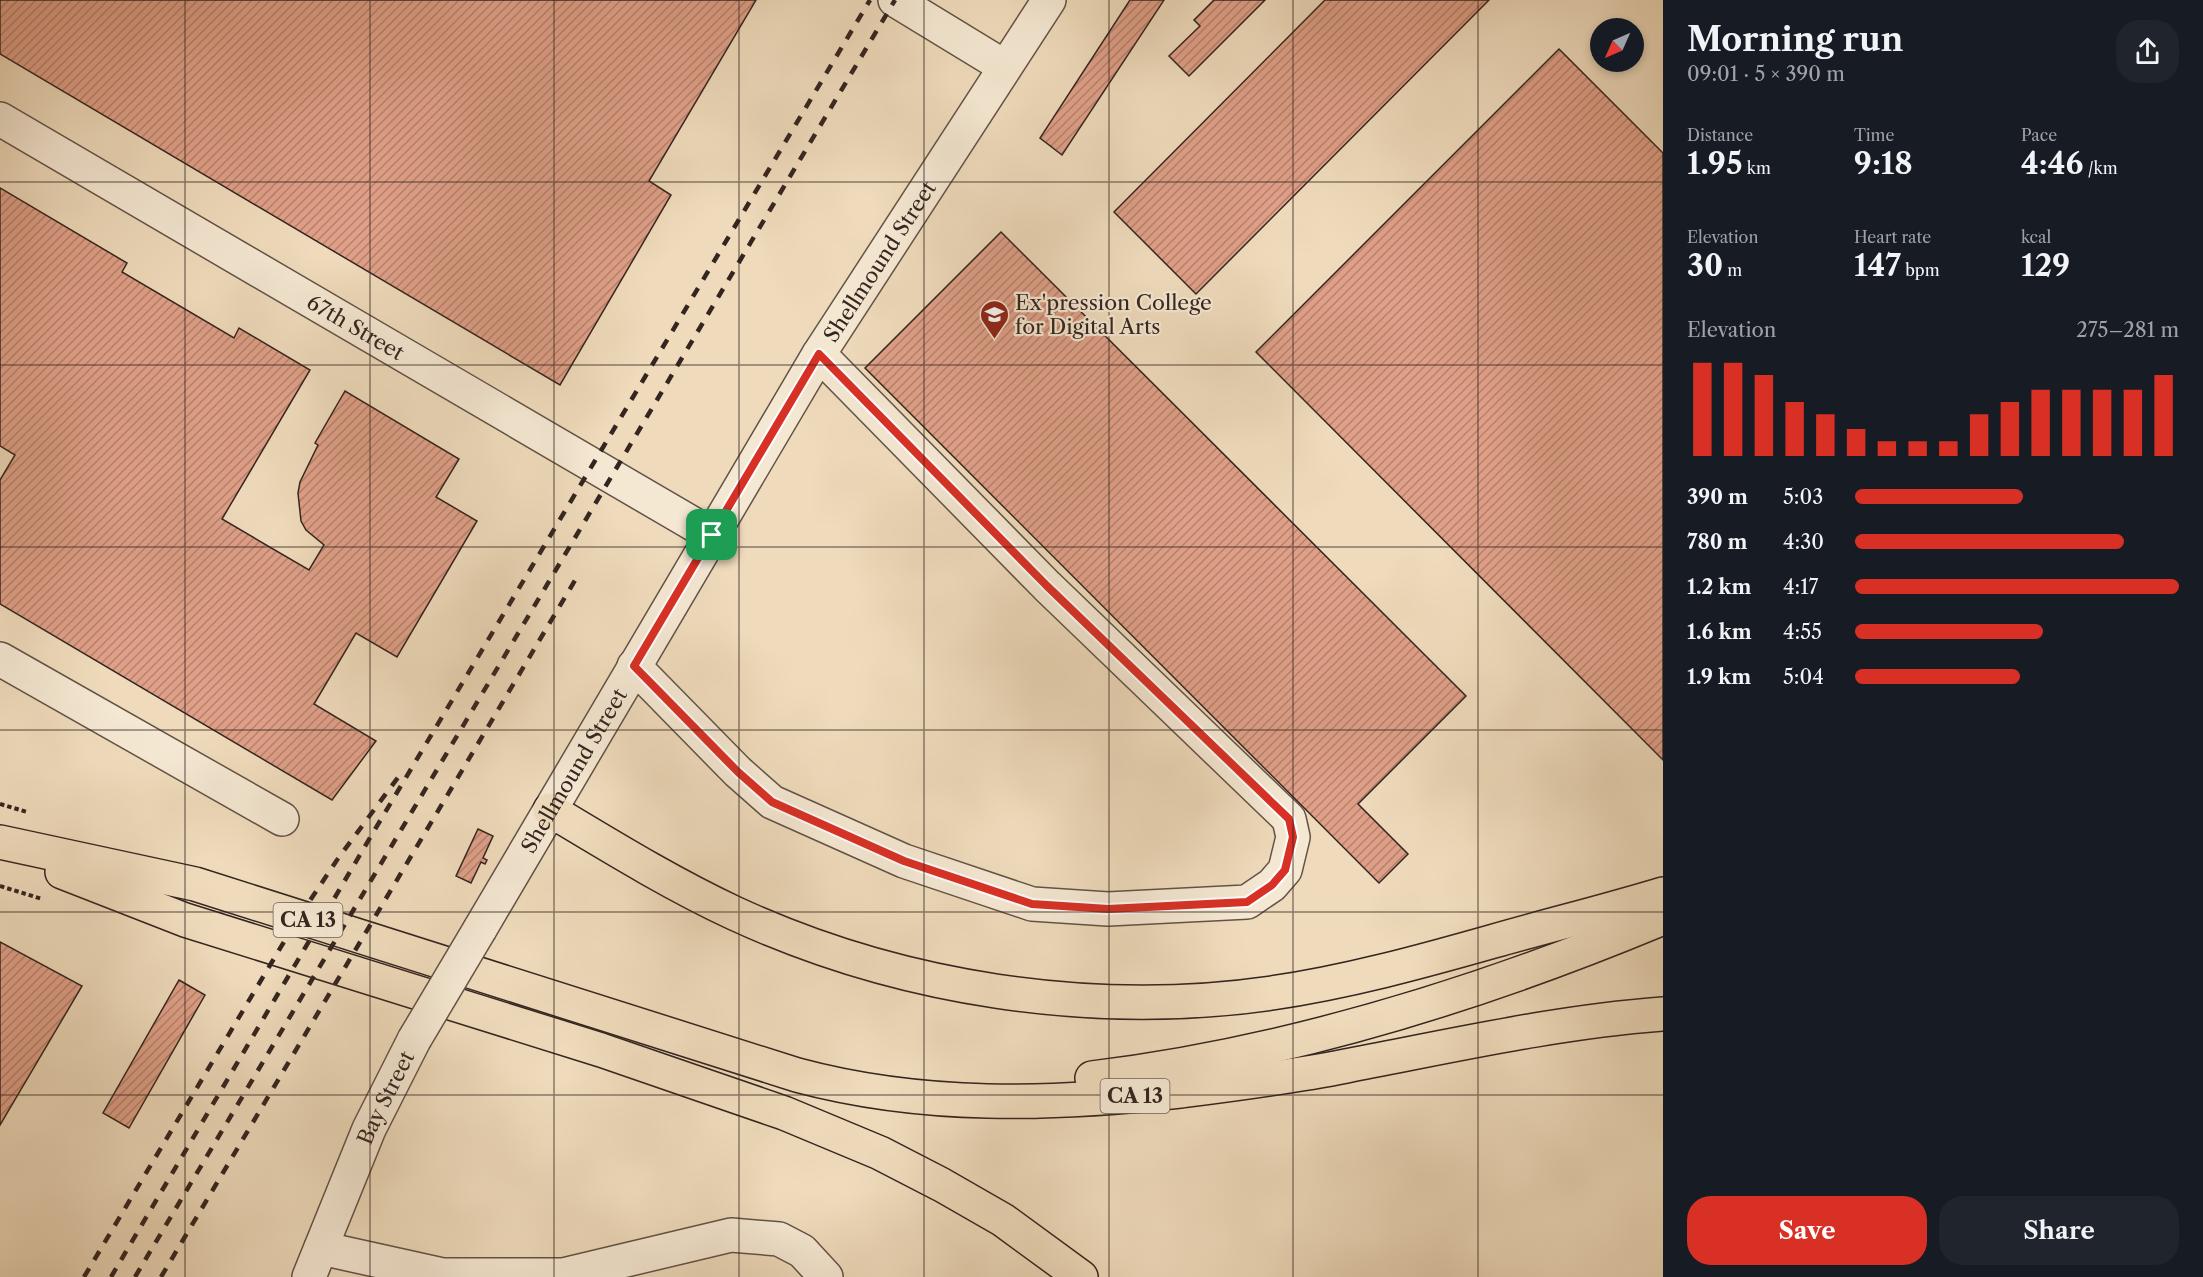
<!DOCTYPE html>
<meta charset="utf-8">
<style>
body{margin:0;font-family:"Libre Caslon Text",serif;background:#20242c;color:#f1f3f6;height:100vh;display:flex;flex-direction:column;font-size:22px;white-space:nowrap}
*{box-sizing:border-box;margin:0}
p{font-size:20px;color:#9ea1a6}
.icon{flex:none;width:33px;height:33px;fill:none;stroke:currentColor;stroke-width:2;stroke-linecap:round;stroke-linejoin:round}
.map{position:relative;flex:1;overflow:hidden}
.sheet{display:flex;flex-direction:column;background:#171b24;width:540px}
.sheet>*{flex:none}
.needle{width:39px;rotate:225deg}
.controls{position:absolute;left:1590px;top:18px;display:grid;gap:12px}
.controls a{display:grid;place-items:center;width:54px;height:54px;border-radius:50%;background:#171b24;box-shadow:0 3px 9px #0003;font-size:30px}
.pin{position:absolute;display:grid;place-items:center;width:51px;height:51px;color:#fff;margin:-26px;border-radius:12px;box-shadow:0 3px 9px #0006}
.round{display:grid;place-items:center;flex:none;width:63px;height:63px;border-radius:24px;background:#20242c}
.head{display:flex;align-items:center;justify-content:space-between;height:102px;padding:0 24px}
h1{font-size:33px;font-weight:700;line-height:45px}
.figures{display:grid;grid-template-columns:repeat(3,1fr);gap:9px;height:102px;padding:6px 24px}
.figures div{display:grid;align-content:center}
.figures b{font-size:30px;font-weight:700}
.figures small{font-size:16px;font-weight:400}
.figures p{font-size:16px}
.chart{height:168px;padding:12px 24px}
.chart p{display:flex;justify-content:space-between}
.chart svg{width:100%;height:108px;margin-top:6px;stroke:#d93025;stroke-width:6}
.action{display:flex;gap:12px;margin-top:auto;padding:12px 24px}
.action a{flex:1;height:69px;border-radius:24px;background:#d93025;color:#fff;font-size:24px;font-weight:700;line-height:69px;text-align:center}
.action a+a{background:#20242c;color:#f1f3f6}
ul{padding:0 24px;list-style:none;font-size:20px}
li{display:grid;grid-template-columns:96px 72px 1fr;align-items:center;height:45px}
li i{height:15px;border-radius:8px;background:#d93025}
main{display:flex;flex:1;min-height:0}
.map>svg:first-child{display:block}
.building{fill:url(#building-hatch);stroke:#342520;stroke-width:1.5}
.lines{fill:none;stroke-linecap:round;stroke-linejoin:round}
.minor-casing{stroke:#635247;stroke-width:36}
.highway-casing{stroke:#342520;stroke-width:36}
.path{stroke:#342520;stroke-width:4;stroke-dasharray:4.5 3;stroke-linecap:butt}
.minor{stroke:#f5e8d3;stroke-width:33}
.highway{stroke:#efdbbc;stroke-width:33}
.rail{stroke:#342520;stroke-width:4.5;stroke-dasharray:10 10;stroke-linecap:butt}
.minor-bridge-casing{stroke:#635247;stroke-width:36;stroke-linecap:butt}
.minor-bridge{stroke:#f5e8d3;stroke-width:33}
.route-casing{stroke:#fff;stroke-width:12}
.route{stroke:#d93025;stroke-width:8}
.grid{fill:none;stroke:#342520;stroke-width:1.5;stroke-opacity:0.55}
.labels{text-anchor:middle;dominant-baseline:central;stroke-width:4.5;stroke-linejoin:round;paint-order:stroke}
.shield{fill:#f5e8d3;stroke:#6e6056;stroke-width:1.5}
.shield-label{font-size:20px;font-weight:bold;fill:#342520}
.street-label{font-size:21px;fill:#342520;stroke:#f5e8d3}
.poi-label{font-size:21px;fill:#342520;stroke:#f5e8d3;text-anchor:start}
</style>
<main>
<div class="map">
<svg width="1663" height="1277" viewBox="0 0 1663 1277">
<defs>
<pattern id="building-hatch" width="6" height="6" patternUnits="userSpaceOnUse" patternTransform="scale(1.5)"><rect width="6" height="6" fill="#e0a088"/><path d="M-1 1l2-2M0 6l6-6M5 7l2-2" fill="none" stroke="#b6826f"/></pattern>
</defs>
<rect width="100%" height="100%" fill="#efdbbc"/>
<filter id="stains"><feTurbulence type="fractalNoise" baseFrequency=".00333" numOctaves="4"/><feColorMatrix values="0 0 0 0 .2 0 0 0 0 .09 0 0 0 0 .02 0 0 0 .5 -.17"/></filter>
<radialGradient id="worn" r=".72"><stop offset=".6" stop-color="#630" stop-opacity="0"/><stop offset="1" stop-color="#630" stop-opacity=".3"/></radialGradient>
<g class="building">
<path d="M 0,0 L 756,0 L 649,181 L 671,195 L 560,385 L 0,54 Z"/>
<path d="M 1130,0 L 1164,0 L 1062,155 L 1040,138 Z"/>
<path d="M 1214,0 L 1265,0 L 1189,76 L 1169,56 L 1200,26 L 1194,20 Z"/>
<path d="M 1325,0 L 1489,0 L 1196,294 L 1114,212 Z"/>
<path d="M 1559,49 L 1663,153 L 1663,760 L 1256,352 Z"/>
<path d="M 0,188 L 127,263 L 122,272 L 234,338 L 239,328 L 310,370 L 222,519 L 309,570 L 324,545 L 306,530 L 301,521 L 298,493 L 300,482 L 318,445 L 315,443 L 345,391 L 459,459 L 436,497 L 477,521 L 397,657 L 356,633 L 314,704 L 376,741 L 332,800 L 0,604 L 0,480 L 15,455 L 0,446 Z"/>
<path d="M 1001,232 L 1466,696 L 1358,804 L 1408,854 L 1379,883 L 865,368 Z"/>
<path d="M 478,829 L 493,836 L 483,858 L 487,860 L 485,864 L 481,862 L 471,883 L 456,876 Z"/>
<path d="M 0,942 L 82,986 L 0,1125 Z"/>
<path d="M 179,980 L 205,995 L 129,1128 L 103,1113 Z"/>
</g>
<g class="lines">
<defs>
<g id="minor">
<path d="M 895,0 L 1005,67"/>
<path id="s1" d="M 0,119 L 712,535"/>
<path d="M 0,659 L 282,819"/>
<path d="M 634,666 L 738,772 L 772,802 L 904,861 L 1032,904 L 1108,909 L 1247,902 L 1272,885 L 1285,870 L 1293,837 L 1289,819 L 1047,586 L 819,354"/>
<path id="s2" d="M 480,929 L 819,354 L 1049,0"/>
<path d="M 321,1248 L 443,1275 L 563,1275 L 731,1235 L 779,1239 L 802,1251 L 826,1277"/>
<path id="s3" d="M 309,1277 L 369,1129 L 414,1040"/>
</g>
<g id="highway">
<path d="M 550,810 C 610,846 670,883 734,913 C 898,989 1092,1019 1272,993 C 1347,982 1420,962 1494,941 C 1550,925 1607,911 1663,894"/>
<path d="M 0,842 L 195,884 L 797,1075 C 923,1109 1052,1105 1180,1091 C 1235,1084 1291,1077 1346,1066 C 1451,1046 1556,1022 1663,1014"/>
<path d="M 62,872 L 185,920 L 601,1050 L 784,1113 L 880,1153 L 942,1185 L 1003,1220 L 1081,1277"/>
<path d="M 1092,1078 C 1289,1054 1481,994 1663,918"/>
</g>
</defs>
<use href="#minor" class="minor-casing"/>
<use href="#highway" class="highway-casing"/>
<g class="path">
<path d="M 0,804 L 27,812"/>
<path d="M 0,886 L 42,899"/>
</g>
<use href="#minor" class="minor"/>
<use href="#highway" class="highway"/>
<g class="rail">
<path d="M 84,1277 L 297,920 L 337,860 L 399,776"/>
<path d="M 111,1277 L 374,831 L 870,0"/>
<path d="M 135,1277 L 895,0"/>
<path d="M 161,1277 L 577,577"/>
</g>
<defs>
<path id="minor-bridge" d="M 414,1040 L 480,929"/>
</defs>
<use href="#minor-bridge" class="minor-bridge-casing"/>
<use href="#minor-bridge" class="minor-bridge"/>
</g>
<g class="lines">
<defs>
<path id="route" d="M 819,354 L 1047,586 L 1289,819 L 1293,837 L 1285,870 L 1272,885 L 1247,902 L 1108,909 L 1032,904 L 904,861 L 772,802 L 738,772 L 634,666 Z"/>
</defs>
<use href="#route" class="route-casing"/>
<use href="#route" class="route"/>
</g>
<path class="grid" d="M 185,0 L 185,1277M 370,0 L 370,1277M 554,0 L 554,1277M 739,0 L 739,1277M 924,0 L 924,1277M 1109,0 L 1109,1277M 1293,0 L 1293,1277M 1478,0 L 1478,1277M 0,182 L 1663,182M 0,365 L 1663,365M 0,547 L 1663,547M 0,730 L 1663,730M 0,912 L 1663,912M 0,1095 L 1663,1095"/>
<defs>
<symbol id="university-pin" viewBox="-11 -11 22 30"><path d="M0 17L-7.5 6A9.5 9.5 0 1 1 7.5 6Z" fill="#8f2418" stroke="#f5e8d3"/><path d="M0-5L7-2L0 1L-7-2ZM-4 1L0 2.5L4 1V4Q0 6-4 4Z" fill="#fff"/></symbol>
</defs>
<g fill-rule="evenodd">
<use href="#university-pin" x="978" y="298" width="33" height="45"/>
</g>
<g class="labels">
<g class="shield">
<rect x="273.5" y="903" width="69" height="34" rx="4.5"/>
<rect x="1100.5" y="1079" width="69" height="34" rx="4.5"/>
</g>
<g class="shield-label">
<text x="308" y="920">CA 13</text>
<text x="1135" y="1096">CA 13</text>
</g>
<g class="street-label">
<text stroke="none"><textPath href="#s2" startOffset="778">Shellmound Street</textPath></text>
<text stroke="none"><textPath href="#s1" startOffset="412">67th Street</textPath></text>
<text stroke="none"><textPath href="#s2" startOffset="184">Shellmound Street</textPath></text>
<text stroke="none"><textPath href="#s3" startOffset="195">Bay Street</textPath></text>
</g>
<g class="poi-label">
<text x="1015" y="302">Ex'pression College<tspan x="1015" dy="24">for Digital Arts</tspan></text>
</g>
</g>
<rect width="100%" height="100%" filter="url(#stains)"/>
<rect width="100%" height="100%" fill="url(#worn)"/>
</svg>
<div class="controls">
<a><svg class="needle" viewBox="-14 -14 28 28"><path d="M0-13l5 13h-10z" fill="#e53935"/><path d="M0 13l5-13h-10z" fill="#9ea1a6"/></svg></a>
</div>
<div class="pin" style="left:712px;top:535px;background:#1e9e55"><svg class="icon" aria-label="arrive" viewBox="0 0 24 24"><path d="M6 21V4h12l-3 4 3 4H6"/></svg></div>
</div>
<section class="sheet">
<div class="head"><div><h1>Morning run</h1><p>09:01 · 5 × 390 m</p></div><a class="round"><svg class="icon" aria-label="share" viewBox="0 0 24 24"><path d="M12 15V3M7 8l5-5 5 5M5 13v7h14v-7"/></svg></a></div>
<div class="figures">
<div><p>Distance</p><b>1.95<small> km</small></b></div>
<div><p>Time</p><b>9:18</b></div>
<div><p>Pace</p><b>4:46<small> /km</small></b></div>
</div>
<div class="figures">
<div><p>Elevation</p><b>30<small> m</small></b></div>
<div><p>Heart rate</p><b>147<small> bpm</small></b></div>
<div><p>kcal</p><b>129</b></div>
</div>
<div class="chart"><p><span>Elevation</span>275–281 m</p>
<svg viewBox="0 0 160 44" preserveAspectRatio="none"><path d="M5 44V6M15 44V6M25 44V11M35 44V22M45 44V27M55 44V33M65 44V38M75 44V38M85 44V38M95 44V27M105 44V22M115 44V17M125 44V17M135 44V17M145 44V17M155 44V11"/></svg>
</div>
<ul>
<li><b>390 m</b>5:03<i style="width:52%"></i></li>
<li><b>780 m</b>4:30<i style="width:83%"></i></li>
<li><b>1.2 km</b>4:17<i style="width:100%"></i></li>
<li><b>1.6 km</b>4:55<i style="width:58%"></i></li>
<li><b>1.9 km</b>5:04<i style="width:51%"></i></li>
</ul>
<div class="action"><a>Save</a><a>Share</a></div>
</section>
</main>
